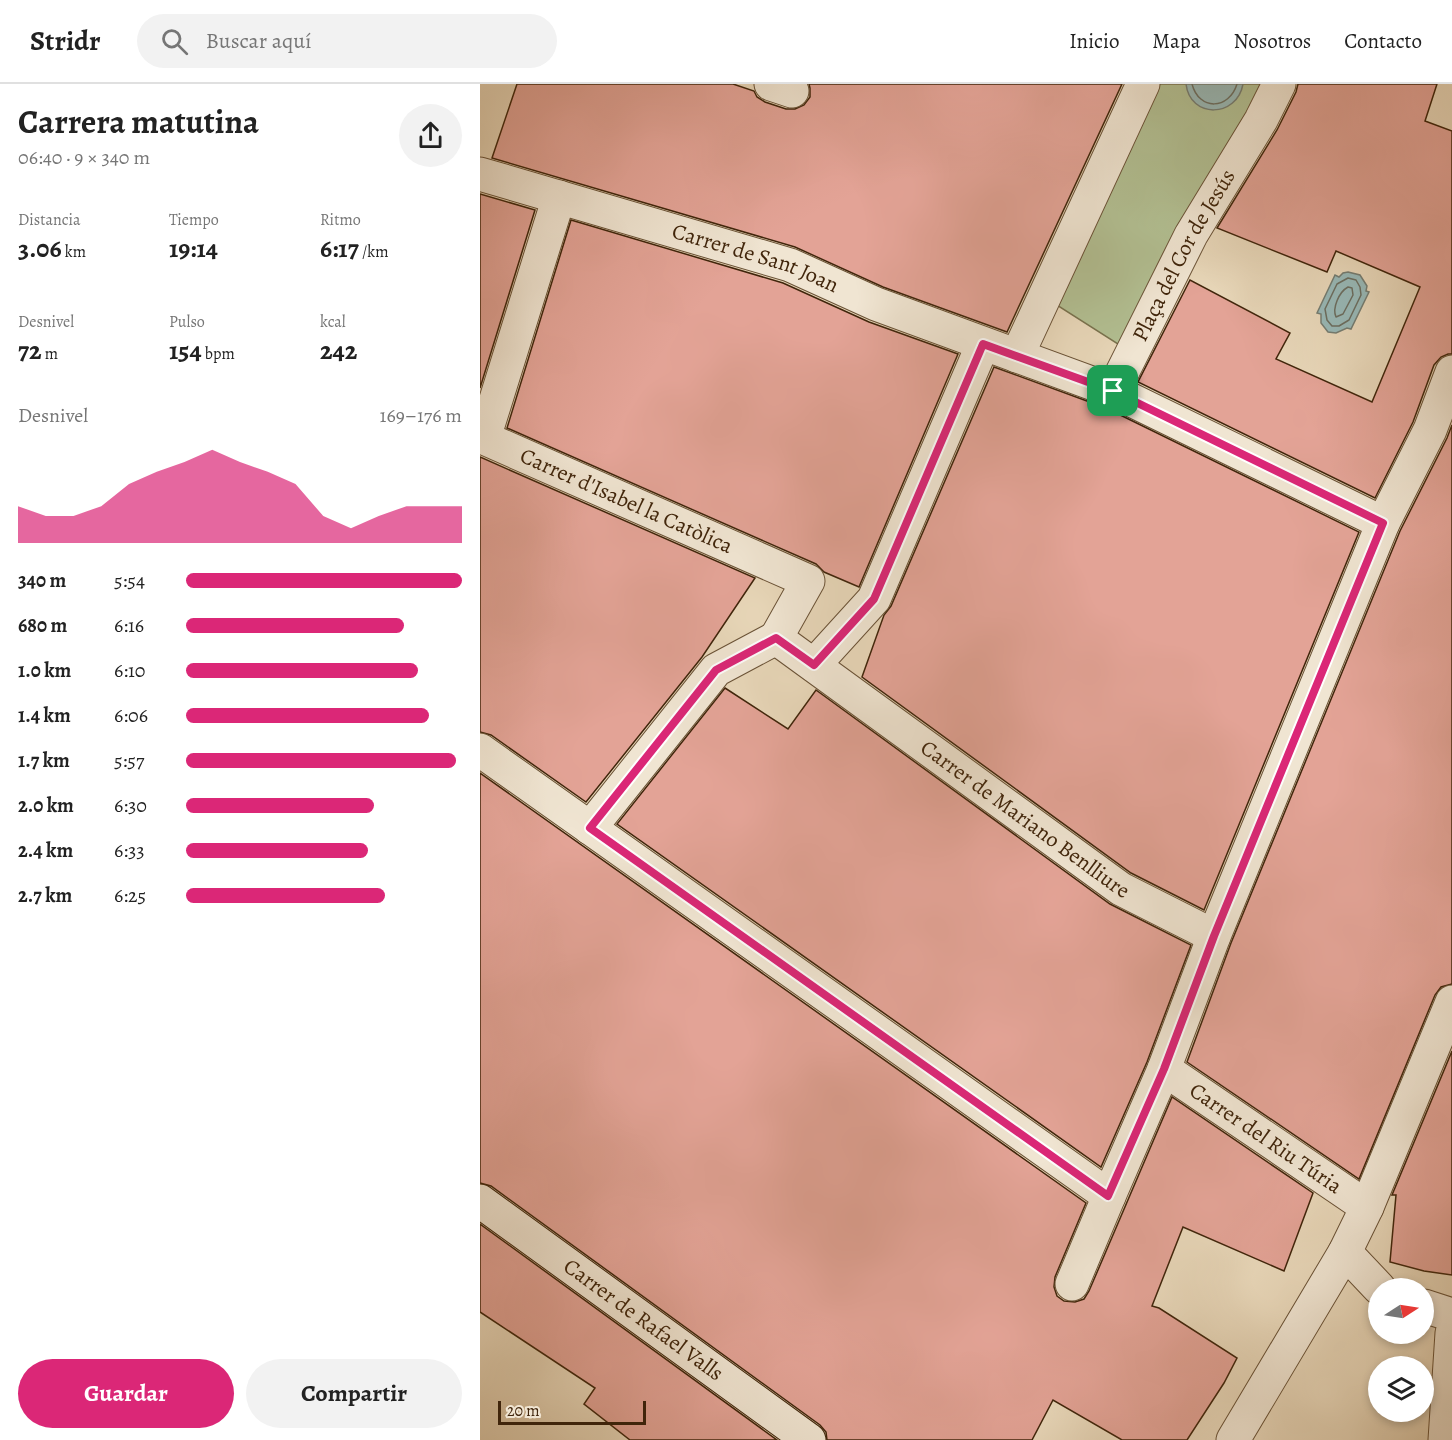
<!DOCTYPE html>
<html lang="es">
<meta charset="utf-8">
<style>
body{margin:0;font-family:Alegreya,serif;background:#f2f2f2;color:#222;height:100vh;display:flex;flex-direction:column;font-size:22px;white-space:nowrap}
*{box-sizing:border-box;margin:0}
p{font-size:20px;color:#767676}
.icon{flex:none;width:33px;height:33px;fill:none;stroke:currentColor;stroke-width:2;stroke-linecap:round;stroke-linejoin:round}
.map{position:relative;flex:1;overflow:hidden}
.details{display:flex;flex-direction:column;background:#fff;width:480px}
.details>*{flex:none}
.needle{width:39px;rotate:78deg}
.fabs{position:absolute;left:888px;top:1194px;display:grid;gap:12px}
.fabs a{display:grid;place-items:center;width:66px;height:66px;border-radius:50%;background:#fff;box-shadow:0 3px 9px #0003;font-size:30px}
.scale{position:absolute;left:18px;bottom:15px;width:148px;box-sizing:border-box;padding-left:6px;border:3px solid #40250b;border-top:0;font-size:16px;line-height:21px;white-space:nowrap;color:#40250b;-webkit-text-stroke:4px #f0e5d2;paint-order:stroke}
.pin{position:absolute;display:grid;place-items:center;width:51px;height:51px;color:#fff;margin:-26px;border-radius:12px;box-shadow:0 3px 9px #0006}
.round{display:grid;place-items:center;flex:none;width:63px;height:63px;border-radius:32px;background:#f2f2f2}
.head{display:flex;align-items:center;justify-content:space-between;height:102px;padding:0 18px}
h1{font-size:33px;font-weight:700;line-height:45px}
.stats{display:grid;grid-template-columns:repeat(3,1fr);gap:9px;height:102px;padding:6px 18px}
.stats div{display:grid;align-content:center}
.stats b{font-size:26px;font-weight:700}
.stats small{font-size:16px;font-weight:400}
.stats p{font-size:16px}
.chart{height:168px;padding:12px 18px}
.chart p{display:flex;justify-content:space-between}
.chart svg{width:100%;height:108px;margin-top:6px;fill:#db2777;opacity:.7}
.cta{display:flex;gap:12px;margin-top:auto;padding:12px 18px}
.cta a{flex:1;height:69px;border-radius:36px;background:#db2777;color:#fff;font-size:24px;font-weight:700;line-height:69px;text-align:center}
.cta a+a{background:#f2f2f2;color:#222}
ul{padding:0 18px;list-style:none;font-size:20px}
li{display:grid;grid-template-columns:96px 72px 1fr;align-items:center;height:45px}
li i{height:15px;border-radius:8px;background:#db2777}
header{display:flex;align-items:center;gap:36px;box-sizing:border-box;height:84px;padding:0 30px;background:#fff;border-bottom:2px solid #e0e0e0}
header strong{font-size:28px}
nav{display:flex;gap:33px;margin-inline-start:auto;font-size:21px}
.search{width:420px;height:54px;background:#f2f2f2;display:flex;align-items:center;gap:15px;box-sizing:border-box;padding:0 21px;border-radius:33px;color:#767676;font-size:22px}
main{display:flex;flex:1;min-height:0}
.map>svg:first-child{display:block}
.green{fill:#b2bf92;stroke:#79724e;stroke-width:1.5}
.water{fill:#98b8b6;stroke:#757d72;stroke-width:1.5}
.lines{fill:none;stroke-linecap:round;stroke-linejoin:round}
.shore{stroke:#6c6e60;stroke-width:1.5}
.building{fill:#e3a396;stroke:#40250b;stroke-width:1.5}
.pedestrian-casing{stroke:#6a5236;stroke-width:35}
.minor-casing{stroke:#6a5236;stroke-width:35}
.secondary-casing{stroke:#40250b;stroke-width:35}
.pedestrian{stroke:#f0e5d2;stroke-width:33}
.minor{stroke:#f0e5d2;stroke-width:33}
.secondary{stroke:#f0e5d2;stroke-width:33}
.route-casing{stroke:#fff;stroke-width:12}
.route{stroke:#db2777;stroke-width:8}
.labels{text-anchor:middle;dominant-baseline:central;stroke-width:6;stroke-linejoin:round;paint-order:stroke}
.street-label{font-size:22px;fill:#40250b;stroke:#f0e5d2}
</style>
<header>
<strong>Stridr</strong>
<div class="search"><svg class="icon" aria-label="search" viewBox="0 0 24 24"><circle cx="10" cy="10" r="6"/><path d="M15 15l6 6"/></svg>Buscar aquí</div>
<nav><a>Inicio</a><a>Mapa</a><a>Nosotros</a><a>Contacto</a></nav>
</header>
<main>
<section class="details">
<div class="head"><div><h1>Carrera matutina</h1><p>06:40 · 9 × 340 m</p></div><a class="round"><svg class="icon" aria-label="share" viewBox="0 0 24 24"><path d="M12 15V3M7 8l5-5 5 5M5 13v7h14v-7"/></svg></a></div>
<div class="stats">
<div><p>Distancia</p><b>3.06<small> km</small></b></div>
<div><p>Tiempo</p><b>19:14</b></div>
<div><p>Ritmo</p><b>6:17<small> /km</small></b></div>
</div>
<div class="stats">
<div><p>Desnivel</p><b>72<small> m</small></b></div>
<div><p>Pulso</p><b>154<small> bpm</small></b></div>
<div><p>kcal</p><b>242</b></div>
</div>
<div class="chart"><p><span>Desnivel</span>169–176 m</p>
<svg viewBox="0 0 160 44" preserveAspectRatio="none"><path d="M0 44V29L10 33L20 33L30 29L40 20L50 15L60 11L70 6L80 11L90 15L100 20L110 33L120 38L130 33L140 29L150 29L160 29V44z"/></svg>
</div>
<ul>
<li><b>340 m</b>5:54<i style="width:100%"></i></li>
<li><b>680 m</b>6:16<i style="width:79%"></i></li>
<li><b>1.0 km</b>6:10<i style="width:84%"></i></li>
<li><b>1.4 km</b>6:06<i style="width:88%"></i></li>
<li><b>1.7 km</b>5:57<i style="width:98%"></i></li>
<li><b>2.0 km</b>6:30<i style="width:68%"></i></li>
<li><b>2.4 km</b>6:33<i style="width:66%"></i></li>
<li><b>2.7 km</b>6:25<i style="width:72%"></i></li>
</ul>
<div class="cta"><a>Guardar</a><a>Compartir</a></div>
</section>
<div class="map">
<svg width="972" height="1356" viewBox="0 0 972 1356">
<rect width="100%" height="100%" fill="#e8d7b9"/>
<filter id="stains"><feTurbulence type="fractalNoise" baseFrequency=".00333" numOctaves="4"/><feColorMatrix values="0 0 0 0 .2 0 0 0 0 .09 0 0 0 0 .02 0 0 0 .5 -.17"/></filter>
<radialGradient id="worn" r=".72"><stop offset=".6" stop-color="#630" stop-opacity="0"/><stop offset="1" stop-color="#630" stop-opacity=".3"/></radialGradient>
<path class="green" d="M 673,0 L 789,0 L 641,262 L 572,218 Z"/>
<g class="water">
<path d="M 706,0 L 763,0 C 757,34 710,35 706,0 Z"/>
<path d="M 868,188 L 880,191 L 887,202 L 886,207 L 889,208 L 871,245 L 867,244 L 856,249 L 848,248 L 841,239 L 841,230 L 837,229 L 855,191 L 859,193 L 863,189 Z"/>
</g>
<g class="lines">
<g class="shore">
<path d="M 712,0 C 719,27 749,26 757,0"/>
<path d="M 868,194 L 876,196 L 880,203 L 881,211 L 869,236 L 859,242 L 852,242 L 847,236 L 845,225 L 857,200 Z"/>
<path d="M 868,203 L 872,204 L 873,211 L 863,230 L 856,233 C 852,224 859,208 868,203 Z"/>
</g>
</g>
<g class="building">
<path d="M 37,0 L 253,0 L 274,7 L 277,13 L 285,18 L 306,25 L 315,25 L 324,21 L 330,13 L 330,4 L 329,0 L 642,0 L 527,248 L 403,203 L 315,163 L 12,74 Z"/>
<path d="M 818,0 L 957,0 L 945,37 L 972,47 L 972,270 L 968,270 L 961,273 L 954,281 L 933,338 L 895,414 L 658,298 L 710,196 L 810,249 L 796,275 L 892,318 L 940,203 L 856,167 L 847,188 L 737,144 L 797,46 L 816,8 Z"/>
<path d="M 0,110 L 55,126 L 0,304 Z"/>
<path d="M 91,136 L 303,199 L 389,238 L 478,270 L 379,503 L 344,488 L 336,480 L 27,344 Z"/>
<path d="M 514,283 L 626,324 L 879,448 L 724,826 L 651,789 L 382,593 L 404,531 L 411,522 Z"/>
<path d="M 972,341 L 972,900 L 961,903 L 955,911 L 879,1095 L 707,978 L 751,859 L 920,447 L 967,354 Z"/>
<path d="M 0,373 L 275,494 L 222,573 L 106,718 L 11,651 L 0,648 Z"/>
<path d="M 245,604 L 308,645 L 336,606 L 630,820 L 711,861 L 667,978 L 621,1083 L 137,740 Z"/>
<path d="M 0,689 L 606,1119 L 575,1193 L 574,1203 L 577,1212 L 584,1217 L 595,1218 L 604,1215 L 609,1207 L 692,1013 L 833,1109 L 804,1187 L 703,1143 L 672,1222 L 679,1224 L 757,1274 L 744,1299 L 707,1356 L 642,1356 L 573,1316 L 552,1356 L 347,1356 L 346,1348 L 340,1341 L 11,1102 L 0,1099 Z"/>
<path d="M 972,967 L 972,1191 L 944,1187 L 910,1178 L 916,1111 L 912,1111 Z"/>
<path d="M 0,1140 L 297,1356 L 150,1356 L 104,1320 L 115,1304 L 0,1228 Z"/>
</g>
<g class="lines">
<defs>
<path id="pedestrian" d="M 537,272 L 663,0"/>
<g id="minor">
<path d="M 291,0 L 312,7"/>
<path id="s1" d="M 0,90 L 310,181 L 396,220 L 633,307 L 903,439"/>
<path id="s2" d="M 79,113 L 4,354 L 328,497 L 296,554 L 641,805 L 734,852"/>
<path id="s3" d="M 633,307 L 711,151 L 781,36 L 799,0"/>
<path d="M 334,581 L 394,515 L 503,260"/>
<path d="M 0,666 L 629,1112"/>
<path d="M 110,744 L 236,586 L 296,554"/>
<path id="s4" d="M 684,985 L 887,1123"/>
<path d="M 865,1168 L 899,1204"/>
<path d="M 592,1200 L 629,1112 L 684,985 L 734,852 L 903,439 L 950,346 L 972,288"/>
<path d="M 944,1222 L 972,1231"/>
<path d="M 753,1356 L 865,1168 L 887,1123 L 972,918"/>
<path d="M 965,1356 L 972,1249"/>
</g>
<g id="secondary">
<path id="s5" d="M 0,1117 L 329,1356"/>
</g>
</defs>
<use href="#pedestrian" class="pedestrian-casing"/>
<use href="#minor" class="minor-casing"/>
<use href="#secondary" class="secondary-casing"/>
<use href="#pedestrian" class="pedestrian"/>
<use href="#minor" class="minor"/>
<use href="#secondary" class="secondary"/>
</g>
<g class="lines">
<defs>
<path id="route" d="M 503,260 L 633,307 L 903,439 L 734,852 L 684,985 L 628,1112 L 110,744 L 236,586 L 296,554 L 334,581 L 394,515 Z"/>
</defs>
<use href="#route" class="route-casing"/>
<use href="#route" class="route"/>
</g>
<g class="labels">
<g class="street-label">
<text stroke="none"><textPath href="#s3" startOffset="153">Plaça del Cor de Jesús</textPath></text>
<text stroke="none"><textPath href="#s1" startOffset="288">Carrer de Sant Joan</textPath></text>
<text stroke="none"><textPath href="#s2" startOffset="408">Carrer d'Isabel la Catòlica</textPath></text>
<text stroke="none"><textPath href="#s2" startOffset="980">Carrer de Mariano Benlliure</textPath></text>
<text stroke="none"><textPath href="#s4" startOffset="123">Carrer del Riu Túria</textPath></text>
<text stroke="none"><textPath href="#s5" startOffset="202">Carrer de Rafael Valls</textPath></text>
</g>
</g>
<rect width="100%" height="100%" filter="url(#stains)"/>
<rect width="100%" height="100%" fill="url(#worn)"/>
</svg>
<div class="fabs">
<a><svg class="needle" viewBox="-14 -14 28 28"><path d="M0-13l5 13h-10z" fill="#e53935"/><path d="M0 13l5-13h-10z" fill="#767676"/></svg></a>
<a><svg class="icon" aria-label="layers" viewBox="0 0 24 24"><path d="M12 4l9 5-9 5-9-5zM3 14l9 5 9-5"/></svg></a>
</div>
<div class="scale">20 m</div>
<div class="pin" style="left:633px;top:307px;background:#1e9e55"><svg class="icon" aria-label="arrive" viewBox="0 0 24 24"><path d="M6 21V4h12l-3 4 3 4H6"/></svg></div>
</div>
</main>
